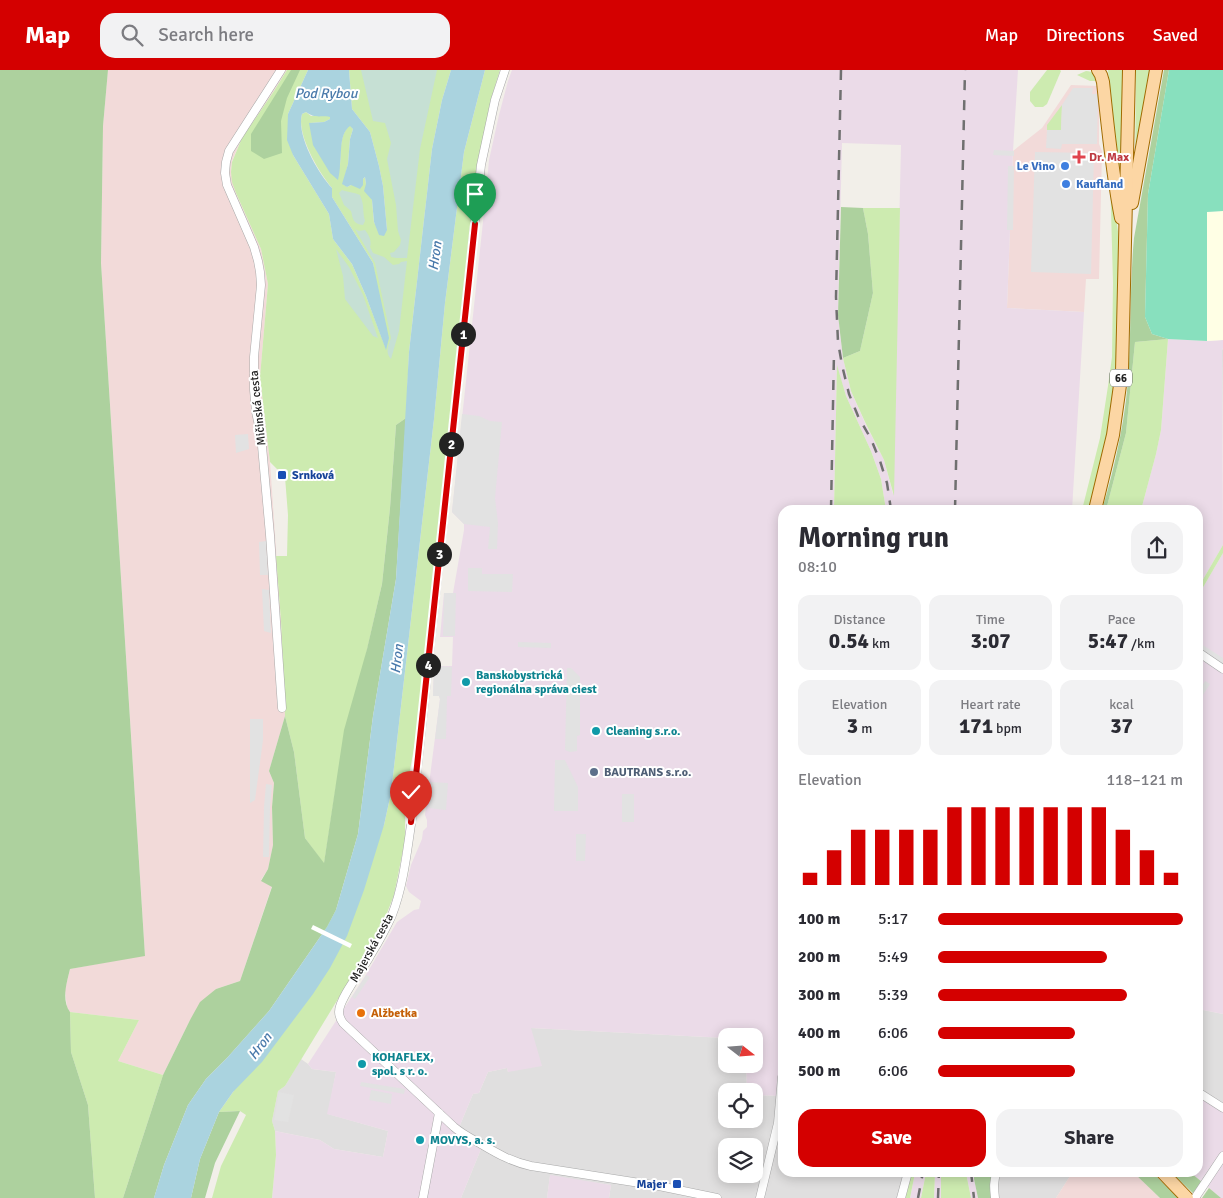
<!DOCTYPE html>
<meta charset="utf-8">
<style>
body{margin:0;font-family:Signika,sans-serif;background:#f2f2f3;color:#2b2b33;height:100vh;display:flex;flex-direction:column;font-size:19px;white-space:nowrap}
*{box-sizing:border-box;margin:0}
p{font-size:16px;color:#7c7c81}
.icon{flex:none;width:28px;height:28px;fill:none;stroke:currentColor;stroke-width:2;stroke-linecap:round;stroke-linejoin:round}
.map{position:relative;flex:1;overflow:hidden}
.details{position:absolute;left:778px;top:435px;width:425px;height:672px;display:flex;flex-direction:column;background:#fff;border-radius:15px;box-shadow:0 2px 12px #0003}
.details>*{flex:none}
.needle{width:32px;rotate:107deg}
.fabs{position:absolute;left:718px;top:958px;display:grid;gap:10px}
.fabs a{display:grid;place-items:center;width:45px;height:45px;border-radius:10px;background:#fff;box-shadow:0 2px 12px #0003;font-size:25px}
.pin{position:absolute;display:grid;place-items:center;width:42px;height:42px;color:#fff;margin:-51px -21px;border-radius:50% 50% 50% 0;rotate:-45deg;box-shadow:0 0 5px #0007}
.pin .icon{rotate:45deg}
.km{position:absolute;width:25px;height:25px;margin:-12px;border-radius:50%;background:#222;color:#fff;font-size:14px;line-height:25px;text-align:center}
.round{display:grid;place-items:center;flex:none;width:52px;height:52px;border-radius:15px;background:#f2f2f3}
.headline{display:flex;align-items:center;justify-content:space-between;height:85px;padding:0 20px}
h1{font-size:28px;font-weight:700;line-height:38px}
.metrics{display:grid;grid-template-columns:repeat(3,1fr);gap:8px;height:85px;padding:5px 20px}
.metrics div{display:grid;align-content:center;border-radius:12px;background:#f2f2f3;text-align:center}
.metrics b{font-size:21px;font-weight:700}
.metrics small{font-size:14px;font-weight:400}
.metrics p{font-size:14px}
.chart{height:140px;padding:10px 20px}
.chart p{display:flex;justify-content:space-between}
.chart svg{width:100%;height:90px;margin-top:5px;stroke:#d40000;stroke-width:6}
.primary-button{display:flex;gap:10px;margin-top:auto;padding:10px 20px}
.primary-button a{flex:1;height:58px;border-radius:15px;background:#d40000;color:#fff;font-size:20px;font-weight:700;line-height:58px;text-align:center}
.primary-button a+a{background:#f2f2f3;color:#2b2b33}
ul{padding:0 20px;list-style:none;font-size:16px}
li{display:grid;grid-template-columns:80px 60px 1fr;align-items:center;height:38px}
li i{height:12px;border-radius:6px;background:#d40000}
header{display:flex;align-items:center;gap:30px;box-sizing:border-box;height:70px;padding:0 25px;background:#d40000;color:#fff}
header strong{font-size:24px}
nav{display:flex;gap:28px;margin-inline-start:auto;font-size:18px}
.search{width:350px;height:45px;background:#f2f2f3;display:flex;align-items:center;gap:12px;box-sizing:border-box;padding:0 18px;border-radius:15px;color:#7c7c81;font-size:19px}
.map>svg:first-child{display:block}
.residential{fill:#e0dfdf;fill-rule:evenodd}
.commercial{fill:#f2dad9}
.industrial{fill:#ebdbe8;fill-rule:evenodd}
.education{fill:#ffffe5}
.grass{fill:#cdebb0}
.forest{fill:#add19e}
.wetland{fill:#c6e0d4}
.pitch{fill:#88e0be}
.parking{fill:#e2e2e2}
.water{fill:#aad3df}
.pier{fill:#fff}
.lines{fill:none;stroke-linecap:round;stroke-linejoin:round}
.minor-casing{stroke:#a9a9a9;stroke-width:9}
.primary-casing{stroke:#a06b00;stroke-width:14}
.minor{stroke:#fff;stroke-width:8}
.primary{stroke:#fcd6a4;stroke-width:12}
.rail{stroke:#707070;stroke-width:2.5;stroke-dasharray:10 10;stroke-linecap:butt}
.route-casing{stroke:#fff;stroke-width:10}
.route{stroke:#d40000;stroke-width:6}
.health-dot{fill:#e0444e;stroke:#fff;stroke-width:2}
.shop-dot{fill:#3f7fe0;stroke:#fff;stroke-width:2}
.transit-dot{fill:#1a4fb4;stroke:#fff;stroke-width:2}
.culture-dot{fill:#0f9aa8;stroke:#fff;stroke-width:2}
.service-dot{fill:#5c6f8a;stroke:#fff;stroke-width:2}
.food-dot{fill:#e8710a;stroke:#fff;stroke-width:2}
.labels{text-anchor:middle;dominant-baseline:central;stroke-width:4;stroke-linejoin:round;paint-order:stroke}
.shield{fill:#fff;stroke:#646464;stroke-width:1}
.shield-label{font-size:11px;font-weight:bold;fill:#222}
.health-label{font-size:12px;font-weight:bold;fill:#be3a42;stroke:#fff;text-anchor:start}
.shop-label{font-size:12px;font-weight:bold;fill:#366cbe;stroke:#fff;text-anchor:end}
.street-label{font-size:12px;fill:#222;stroke:#fff}
.transit-label{font-size:12px;font-weight:bold;fill:#164399;stroke:#fff;text-anchor:start}
.culture-label{font-size:12px;font-weight:bold;fill:#0d838f;stroke:#fff;text-anchor:start}
.service-label{font-size:12px;font-weight:bold;fill:#4e5e75;stroke:#fff;text-anchor:start}
.food-label{font-size:12px;font-weight:bold;fill:#c56008;stroke:#fff;text-anchor:start}
.water-label{font-size:14px;font-style:italic;fill:#4a7aab;stroke:#fff}
</style>
<header>
<strong>Map</strong>
<div class="search"><svg class="icon" aria-label="search" viewBox="0 0 24 24"><circle cx="10" cy="10" r="6"/><path d="M15 15l6 6"/></svg>Search here</div>
<nav><a>Map</a><a>Directions</a><a>Saved</a></nav>
</header>
<div class="map">
<svg width="1223" height="1128" viewBox="0 0 1223 1128">
<rect width="100%" height="100%" fill="#f2efe9"/>
<g class="residential">
<path d="M 1223,278 L 1223,391 L 1222,280 Z"/>
<path d="M 1198,939 L 1223,944 L 1223,1041 L 1198,1024 Z"/>
<path d="M 531,958 L 726,968 L 726,994 L 746,994 L 747,1021 L 726,1021 L 726,1049 L 754,1049 L 754,1025 L 782,1026 L 782,1102 L 910,1103 L 903,1128 L 609,1128 L 611,1115 L 550,1106 L 547,1128 L 461,1128 L 481,1079 L 455,1067 L 473,1024 L 479,1023 L 488,1002 L 507,998 L 508,1002 ZM 726,1076 L 754,1076 L 754,1104 L 726,1104 Z"/>
<path d="M 301,989 L 308,994 L 312,999 L 336,1002 L 328,1044 L 388,1061 L 383,1087 L 334,1079 L 320,1070 L 275,1061 L 272,1051 L 278,1021 L 285,1016 Z"/>
<path d="M 992,1103 L 1072,1103 L 1056,1128 L 992,1128 L 991,1119 Z"/>
</g>
<g class="commercial">
<path d="M 108,0 L 287,0 L 274,21 L 242,68 L 232,91 L 231,102 L 236,123 L 261,179 L 268,214 L 260,307 L 270,392 L 281,551 L 285,646 L 269,701 L 274,713 L 272,737 L 273,775 L 268,799 L 261,810 L 272,816 L 240,911 L 216,919 L 190,950 L 163,1005 L 118,991 L 139,950 L 70,942 L 67,937 L 65,920 L 70,899 L 145,885 L 101,193 L 103,56 Z"/>
<path d="M 1071,15 L 1099,16 L 1099,74 L 1102,81 L 1099,209 L 1086,209 L 1084,242 L 1007,238 L 1013,81 L 1042,58 Z"/>
<path d="M 1072,1103 L 1134,1103 L 1160,1128 L 1056,1128 Z"/>
</g>
<g class="industrial">
<path d="M 512,0 L 1018,0 L 1013,81 L 1007,238 L 1084,242 L 1072,440 L 886,440 L 881,409 L 871,381 L 846,326 L 837,297 L 834,440 L 782,440 L 782,1026 L 754,1025 L 754,1021 L 747,1021 L 746,994 L 754,994 L 754,966 L 726,966 L 726,968 L 531,958 L 542,996 L 508,1002 L 507,998 L 488,1002 L 479,1023 L 473,1024 L 455,1067 L 481,1079 L 461,1128 L 272,1128 L 276,1085 L 275,1061 L 320,1070 L 334,1079 L 383,1087 L 388,1061 L 327,1044 L 336,1002 L 312,999 L 308,994 L 367,903 L 397,852 L 414,840 L 419,839 L 421,831 L 409,822 L 406,816 L 411,795 L 422,769 L 423,761 L 427,757 L 427,750 L 425,745 L 440,629 L 439,626 L 433,626 L 434,596 L 452,596 L 453,567 L 440,567 L 444,523 L 453,523 L 464,460 L 464,454 L 452,442 L 485,133 L 489,90 L 499,45 L 508,11 ZM 842,73 L 901,75 L 893,424 L 884,390 L 865,353 L 851,321 L 843,288 L 838,245 Z"/>
<path d="M 1168,269 L 1207,271 L 1223,270 L 1223,278 L 1222,280 L 1223,475 L 1198,518 L 1198,440 L 1141,440 L 1156,384 L 1161,360 Z"/>
<path d="M 1223,483 L 1223,944 L 1198,939 L 1198,526 Z"/>
<path d="M 1200,1026 L 1223,1041 L 1223,1128 L 1221,1128 L 1191,1103 L 1198,1102 L 1198,1029 Z"/>
<path d="M 915,1103 L 926,1103 L 921,1128 L 910,1128 Z"/>
<path d="M 935,1103 L 941,1103 L 941,1128 L 934,1128 Z"/>
<path d="M 966,1103 L 974,1103 L 974,1109 L 978,1128 L 971,1128 Z"/>
<path d="M 550,1105 L 611,1115 L 609,1128 L 547,1128 Z"/>
</g>
<path class="education" d="M 1223,141 L 1223,270 L 1207,271 L 1207,142 Z"/>
<g class="grass">
<path d="M 287,0 L 308,0 L 288,44 L 293,85 L 329,144 L 333,169 L 352,194 L 366,226 L 386,279 L 373,193 L 332,127 L 332,118 C 319,103 296,64 302,44 L 306,42 L 311,46 L 330,46 L 330,49 L 324,52 L 310,53 L 340,96 C 341,83 339,64 350,55 L 353,59 L 350,69 L 348,94 L 343,114 L 347,117 L 351,115 L 363,115 L 363,109 L 365,107 L 366,114 L 372,130 L 374,153 L 387,160 L 383,116 L 379,96 L 370,62 L 352,39 L 349,0 L 451,0 L 442,30 L 432,79 L 409,282 L 406,348 L 396,355 L 390,438 L 382,514 L 336,716 L 324,794 L 305,768 L 294,682 L 285,646 L 281,551 L 276,486 L 287,486 L 288,445 L 285,407 L 270,392 L 260,307 L 268,214 L 261,179 L 236,123 L 232,112 L 231,102 L 232,92 L 242,68 L 274,21 Z"/>
<path d="M 485,0 L 500,0 L 491,29 L 477,96 L 416,667 L 409,706 L 405,741 L 405,770 L 394,825 L 380,861 L 358,899 L 341,924 L 285,1016 L 278,1021 L 272,1051 L 275,1061 L 276,1085 L 272,1128 L 212,1128 L 221,1096 L 246,1045 L 240,1041 L 219,1042 L 233,1022 L 384,755 L 391,723 L 434,349 L 445,233 L 464,82 Z"/>
<path d="M 1047,0 L 1060,0 L 1061,1 L 1047,34 L 1043,37 L 1035,37 L 1030,31 L 1030,22 Z"/>
<path d="M 1108,0 L 1123,0 L 1120,105 L 1119,103 Z"/>
<path d="M 1136,0 L 1153,0 L 1135,104 Z"/>
<path d="M 1086,1 C 1093,1 1096,5 1100,11 L 1090,11 L 1077,5 Z"/>
<path d="M 1062,35 L 1061,61 L 1047,60 L 1047,55 Z"/>
<path d="M 1110,104 L 1119,169 L 1117,279 L 1112,333 L 1109,358 L 1098,406 L 1089,440 L 1082,440 L 1100,368 L 1108,316 L 1112,287 L 1113,213 Z"/>
<path d="M 863,138 L 900,138 L 894,426 L 884,390 L 865,352 L 851,321 L 843,288 L 860,281 L 873,223 L 868,164 Z"/>
<path d="M 1168,269 L 1161,360 L 1156,384 L 1141,440 L 1106,440 L 1126,363 L 1135,272 Z"/>
<path d="M 837,295 L 846,326 L 871,381 L 881,409 L 886,440 L 834,440 Z"/>
<path d="M 1223,475 L 1223,483 L 1198,526 L 1198,518 Z"/>
<path d="M 70,942 L 139,950 L 118,991 L 163,1005 L 123,1128 L 95,1128 L 88,1035 L 71,982 Z"/>
<path d="M 910,1103 L 915,1103 L 910,1128 L 903,1128 Z"/>
<path d="M 926,1103 L 935,1103 L 934,1128 L 921,1128 Z"/>
<path d="M 941,1103 L 966,1103 L 971,1128 L 941,1128 Z"/>
</g>
<g class="forest">
<path d="M 0,0 L 108,0 L 103,56 L 101,193 L 145,886 L 70,899 C 67,912 61,930 70,942 L 71,982 L 88,1035 L 95,1128 L 0,1128 Z"/>
<path d="M 291,0 L 300,0 L 287,28 L 281,51 L 282,83 L 264,89 L 251,81 L 251,64 Z"/>
<path d="M 1164,0 L 1169,0 L 1148,124 L 1145,247 L 1152,264 L 1168,269 L 1135,272 L 1126,363 L 1106,440 L 1102,440 C 1116,393 1127,343 1129,294 C 1131,252 1130,210 1134,168 Z"/>
<path d="M 841,137 L 863,138 L 868,164 L 873,223 L 860,281 L 843,288 L 838,245 Z"/>
<path d="M 406,348 L 396,509 L 373,646 L 358,764 L 336,840 L 327,857 L 269,941 L 227,988 L 206,1009 L 188,1035 L 164,1095 L 154,1128 L 123,1128 L 163,1005 L 190,950 L 200,932 L 216,919 L 240,911 L 272,817 L 261,811 L 268,799 L 273,775 L 272,737 L 274,713 L 269,701 L 285,646 L 294,682 L 305,768 L 324,793 L 344,660 L 367,579 L 382,514 L 390,438 L 396,355 Z"/>
<path d="M 240,1041 L 215,1093 L 205,1128 L 191,1128 L 200,1089 L 219,1042 Z"/>
<path d="M 974,1103 L 992,1103 L 991,1119 L 992,1128 L 978,1128 L 974,1109 Z"/>
<path d="M 1134,1103 L 1153,1103 L 1178,1128 L 1160,1128 Z"/>
<path d="M 1172,1103 L 1191,1103 L 1202,1112 L 1194,1124 Z"/>
<path d="M 1209,1118 L 1221,1128 L 1202,1128 Z"/>
</g>
<g class="wetland">
<path d="M 361,0 L 437,0 L 420,79 L 407,188 L 396,188 L 391,187 L 390,183 L 394,182 L 400,175 L 401,170 L 398,161 L 396,135 L 387,89 L 391,73 L 385,53 L 373,51 Z"/>
<path d="M 342,120 C 348,122 353,122 360,125 C 365,137 362,140 365,151 L 363,155 C 353,154 353,149 351,141 L 344,135 L 339,123 Z"/>
<path d="M 355,159 L 359,161 L 365,160 C 369,165 372,171 370,177 L 373,183 L 384,187 L 393,195 L 399,194 L 401,192 L 407,191 L 399,261 L 391,289 C 385,283 388,276 391,268 L 375,193 Z"/>
<path d="M 336,179 L 349,197 L 363,225 L 378,268 L 373,266 L 345,229 L 343,206 Z"/>
</g>
<path class="pitch" d="M 1169,0 L 1223,0 L 1223,141 L 1207,142 L 1207,271 L 1168,269 L 1152,264 L 1145,247 L 1148,124 Z"/>
<g class="parking">
<path d="M 1073,18 L 1093,18 L 1092,24 L 1098,24 L 1097,74 L 1062,74 L 1061,79 L 1046,78 L 1047,60 L 1061,60 L 1062,35 Z"/>
<path d="M 994,80 L 1014,81 L 1014,86 L 993,85 Z"/>
<path d="M 1035,82 L 1094,83 L 1091,204 L 1031,202 Z"/>
<path d="M 1008,96 L 1014,96 L 1013,160 L 1007,160 Z"/>
<path d="M 462,344 L 479,346 L 490,351 L 502,352 L 495,428 L 498,453 L 497,479 L 488,479 L 490,457 L 464,454 L 452,442 Z"/>
<path d="M 248,364 L 249,379 L 236,383 L 235,365 Z"/>
<path d="M 266,471 L 268,505 L 260,505 L 259,472 Z"/>
<path d="M 468,498 L 482,498 L 482,504 L 513,504 L 512,522 L 468,521 Z"/>
<path d="M 262,519 L 269,520 L 271,563 L 264,561 Z"/>
<path d="M 444,523 L 456,523 L 455,566 L 443,566 Z"/>
<path d="M 518,572 L 551,573 L 551,578 L 518,577 Z"/>
<path d="M 1198,572 L 1223,588 L 1223,595 L 1198,579 Z"/>
<path d="M 434,596 L 452,597 L 451,626 L 447,626 L 446,669 L 435,669 L 440,629 L 439,626 L 433,626 Z"/>
<path d="M 567,598 L 571,598 L 580,607 L 580,665 L 577,666 L 577,681 L 570,682 L 565,680 Z"/>
<path d="M 1205,611 L 1210,614 L 1198,633 L 1198,623 Z"/>
<path d="M 250,649 L 263,649 L 263,670 L 255,730 L 250,733 Z"/>
<path d="M 555,690 L 565,690 L 578,717 L 578,741 L 554,741 Z"/>
<path d="M 431,712 L 448,713 L 446,740 L 429,738 Z"/>
<path d="M 266,714 L 272,715 L 270,738 L 269,787 L 263,787 L 264,737 Z"/>
<rect x="622" y="724" width="12" height="28"/>
<path d="M 576,764 L 586,764 L 585,791 L 576,791 Z"/>
<path d="M 366,905 L 370,907 L 355,929 L 352,927 Z"/>
<path d="M 361,1012 L 405,1019 L 404,1024 L 360,1016 Z"/>
<path d="M 371,1020 L 392,1024 L 391,1034 L 369,1030 Z"/>
<path d="M 279,1022 L 294,1025 L 288,1052 L 274,1050 Z"/>
</g>
<g class="water">
<path d="M 308,0 L 349,0 L 352,39 L 370,62 L 379,96 L 383,116 L 387,160 L 384,166 L 379,165 L 374,152 L 372,130 L 364,121 L 366,114 L 365,107 L 363,109 L 363,115 L 360,119 L 351,115 L 347,117 L 342,114 L 348,94 L 350,69 L 353,59 L 350,56 C 339,64 342,82 340,94 C 340,100 339,105 338,110 L 330,103 L 313,75 L 309,53 L 324,52 L 330,49 L 330,47 C 320,45 315,49 306,42 L 302,44 C 296,65 318,103 332,118 L 332,127 L 373,193 L 389,268 L 386,280 L 366,226 L 352,194 L 333,169 L 329,144 L 293,85 L 287,70 L 288,44 Z"/>
<path d="M 451,0 L 485,0 L 464,82 L 445,233 L 434,349 L 391,723 L 384,755 L 364,820 L 347,866 L 330,898 L 313,924 L 262,992 L 233,1022 L 219,1042 L 200,1089 L 191,1128 L 154,1128 L 164,1095 L 188,1035 L 206,1009 L 227,988 L 269,941 L 327,857 L 336,840 L 358,764 L 373,646 L 396,509 L 409,282 L 432,79 L 442,30 Z"/>
</g>
<path class="pier" d="M 313,855 L 352,874 L 350,878 L 311,859 Z"/>
<g class="lines">
<defs>
<g id="minor">
<path d="M 281,0 L 229,81 L 226,92 L 225,103 L 227,115 L 254,177 L 258,191 L 260,202 L 261,215 L 254,287 L 254,320 L 256,342 L 261,365 L 270,465 L 282,638"/>
<path d="M 505,0 L 495,30 L 481,95 L 412,748 C 407,780 404,814 392,845 C 386,859 378,873 370,886 C 363,899 339,928 339,942 C 339,946 341,950 343,953 L 454,1057 C 462,1064 472,1069 481,1074 C 498,1084 512,1092 531,1096 L 659,1116 L 717,1128"/>
<path d="M 1198,582 L 1223,599"/>
<path d="M 1198,1022 L 1223,1038"/>
<path d="M 423,1128 L 439,1043"/>
<path d="M 760,1128 L 778,1053 L 782,1007"/>
<path d="M 901,1128 L 908,1102"/>
<path d="M 995,1128 C 994,1119 993,1111 997,1102"/>
<path d="M 1195,1128 L 1223,1086"/>
</g>
<g id="primary">
<path d="M 1098,0 L 1101,5 L 1103,12 C 1108,58 1112,103 1121,148"/>
<path d="M 1132,133 L 1156,0"/>
<path d="M 1095,440 L 1113,365 L 1122,301 L 1129,0"/>
<path d="M 1162,1102 L 1187,1128"/>
</g>
</defs>
<use href="#minor" class="minor-casing"/>
<use href="#primary" class="primary-casing"/>
<use href="#minor" class="minor"/>
<use href="#primary" class="primary"/>
<g class="rail">
<path d="M 841,0 L 836,227 L 838,272 L 842,295 L 849,324 L 858,346 L 871,369 L 880,391 L 887,413 L 891,440"/>
<path d="M 831,440 L 834,282"/>
<path d="M 955,440 L 965,0"/>
<path d="M 971,1102 L 974,1128"/>
<path d="M 918,1128 L 923,1102"/>
<path d="M 938,1128 L 939,1102"/>
</g>
</g>
<g class="lines">
<defs>
<path id="route" d="M 411,752 L 475,154"/>
</defs>
<use href="#route" class="route-casing"/>
<use href="#route" class="route"/>
</g>
<path class="health-dot" d="M1076.5 79.5h5v5h5v5h-5v5h-5v-5h-5v-5h5z"/>
<g class="shop-dot">
<circle cx="1065" cy="96" r="5"/>
<circle cx="1066" cy="114" r="5"/>
</g>
<g class="transit-dot">
<rect x="277" y="400" width="10" height="10" rx="2.5"/>
<rect x="672" y="1109" width="10" height="10" rx="2.5"/>
</g>
<g class="culture-dot">
<circle cx="466" cy="612" r="5"/>
<circle cx="596" cy="661" r="5"/>
<circle cx="362" cy="994" r="5"/>
<circle cx="420" cy="1070" r="5"/>
</g>
<circle class="service-dot" cx="594" cy="702" r="5"/>
<circle class="food-dot" cx="361" cy="943" r="5"/>
<g class="labels">
<rect class="shield" x="1110" y="299.5" width="22" height="17" rx="4"/>
<g class="shield-label">
<text x="1121" y="308">66</text>
</g>
<g class="health-label">
<text x="1089" y="87">Dr. Max</text>
</g>
<g class="shop-label">
<text x="1055" y="96">Le Vino</text>
<text x="1076" y="114" text-anchor="start">Kaufland</text>
</g>
<g class="street-label">
<text transform="translate(258 338) rotate(-96)">Mičinská cesta</text>
<text transform="translate(372 878) rotate(-61)">Majerská cesta</text>
</g>
<g class="transit-label">
<text x="292" y="405">Srnková</text>
<text x="667" y="1114" text-anchor="end">Majer</text>
</g>
<g class="culture-label">
<text x="476" y="605">Banskobystrická<tspan x="476" dy="14">regionálna správa ciest</tspan></text>
<text x="606" y="661">Cleaning s.r.o.</text>
<text x="372" y="987">KOHAFLEX,<tspan x="372" dy="14">spol. s r. o.</tspan></text>
<text x="430" y="1070">MOVYS, a. s.</text>
</g>
<g class="service-label">
<text x="604" y="702">BAUTRANS s.r.o.</text>
</g>
<g class="food-label">
<text x="371" y="943">Alžbetka</text>
</g>
<g class="water-label">
<text x="326" y="23">Pod Rybou</text>
<text transform="translate(435 186) rotate(-82)">Hron</text>
<text transform="translate(397 589) rotate(-83)">Hron</text>
<text transform="translate(260 976) rotate(-53)">Hron</text>
</g>
</g>
</svg>
<div class="fabs">
<a><svg class="needle" viewBox="-14 -14 28 28"><path d="M0-13l5 13h-10z" fill="#e53935"/><path d="M0 13l5-13h-10z" fill="#7c7c81"/></svg></a>
<a><svg class="icon" aria-label="locate" viewBox="0 0 24 24"><circle cx="12" cy="12" r="6"/><path d="M12 2v4M12 18v4M2 12h4M18 12h4"/></svg></a>
<a><svg class="icon" aria-label="layers" viewBox="0 0 24 24"><path d="M12 4l9 5-9 5-9-5zM3 14l9 5 9-5"/></svg></a>
</div>
<div class="pin" style="left:475px;top:154px;background:#1e9e55"><svg class="icon" aria-label="arrive" viewBox="0 0 24 24"><path d="M6 21V4h12l-3 4 3 4H6"/></svg></div>
<div class="pin" style="left:411px;top:752px;background:#d93025"><svg class="icon" aria-label="check" viewBox="0 0 24 24"><path d="M5 12l5 5 9-10"/></svg></div>
<b class="km" style="left:463px;top:264px">1</b>
<b class="km" style="left:451px;top:374px">2</b>
<b class="km" style="left:439px;top:484px">3</b>
<b class="km" style="left:428px;top:595px">4</b>
<section class="details">
<div class="headline"><div><h1>Morning run</h1><p>08:10</p></div><a class="round"><svg class="icon" aria-label="share" viewBox="0 0 24 24"><path d="M12 15V3M7 8l5-5 5 5M5 13v7h14v-7"/></svg></a></div>
<div class="metrics">
<div><p>Distance</p><b>0.54<small> km</small></b></div>
<div><p>Time</p><b>3:07</b></div>
<div><p>Pace</p><b>5:47<small> /km</small></b></div>
</div>
<div class="metrics">
<div><p>Elevation</p><b>3<small> m</small></b></div>
<div><p>Heart rate</p><b>171<small> bpm</small></b></div>
<div><p>kcal</p><b>37</b></div>
</div>
<div class="chart"><p><span>Elevation</span>118–121 m</p>
<svg viewBox="0 0 160 44" preserveAspectRatio="none"><path d="M5 44V38M15 44V27M25 44V17M35 44V17M45 44V17M55 44V17M65 44V6M75 44V6M85 44V6M95 44V6M105 44V6M115 44V6M125 44V6M135 44V17M145 44V27M155 44V38"/></svg>
</div>
<ul>
<li><b>100 m</b>5:17<i style="width:100%"></i></li>
<li><b>200 m</b>5:49<i style="width:69%"></i></li>
<li><b>300 m</b>5:39<i style="width:77%"></i></li>
<li><b>400 m</b>6:06<i style="width:56%"></i></li>
<li><b>500 m</b>6:06<i style="width:56%"></i></li>
</ul>
<div class="primary-button"><a>Save</a><a>Share</a></div>
</section>
</div>
